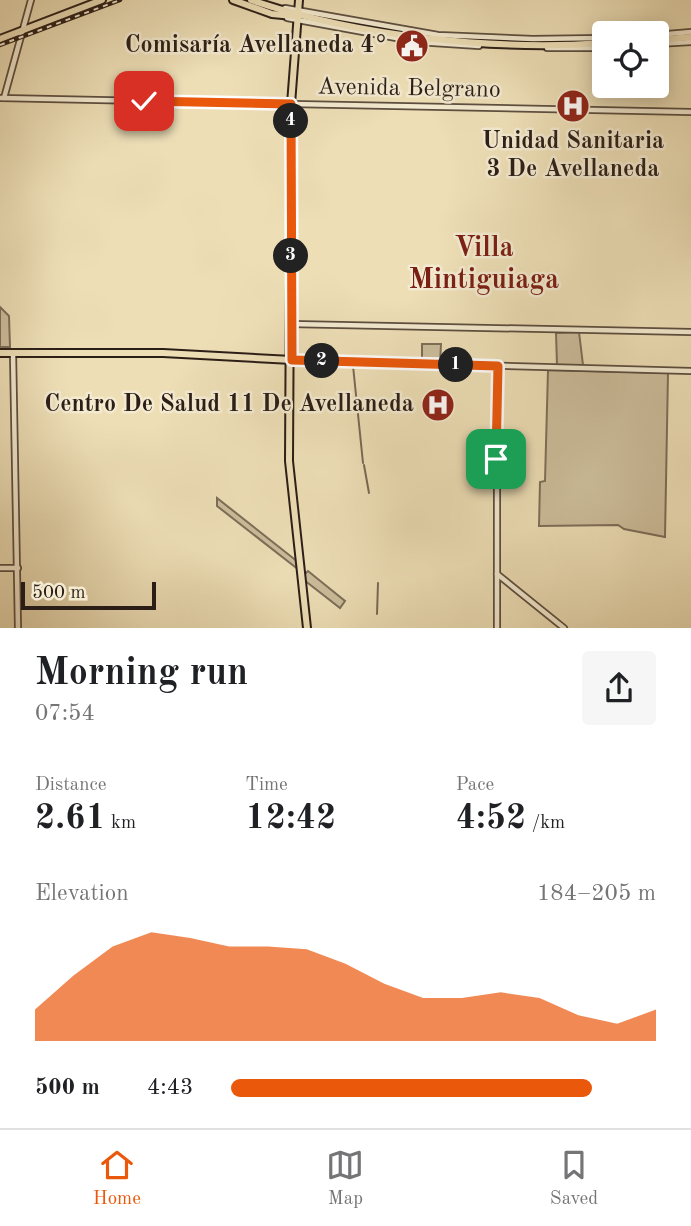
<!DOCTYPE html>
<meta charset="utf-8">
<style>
body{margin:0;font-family:"Old Standard TT",serif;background:#f6f6f6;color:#202124;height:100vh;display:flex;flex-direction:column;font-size:26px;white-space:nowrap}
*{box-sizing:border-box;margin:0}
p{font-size:23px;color:#757577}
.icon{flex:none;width:38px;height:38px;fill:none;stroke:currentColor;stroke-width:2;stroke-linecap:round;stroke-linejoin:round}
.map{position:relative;height:628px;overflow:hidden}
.drawer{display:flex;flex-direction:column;background:#fff;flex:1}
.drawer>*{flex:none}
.buttons{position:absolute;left:592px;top:21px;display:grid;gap:14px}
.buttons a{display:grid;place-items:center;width:77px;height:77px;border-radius:7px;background:#fff;box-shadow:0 4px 18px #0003;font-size:35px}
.scale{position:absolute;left:21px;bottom:18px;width:135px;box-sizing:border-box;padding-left:7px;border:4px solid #2b1e17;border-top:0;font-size:19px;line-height:24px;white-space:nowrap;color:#2b1e17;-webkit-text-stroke:5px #f3ead0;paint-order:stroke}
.pin{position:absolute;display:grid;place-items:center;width:60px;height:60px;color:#fff;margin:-30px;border-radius:14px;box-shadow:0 4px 10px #0006}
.km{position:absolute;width:35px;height:35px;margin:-18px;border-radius:50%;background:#222;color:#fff;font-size:19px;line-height:35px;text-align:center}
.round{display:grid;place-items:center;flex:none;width:74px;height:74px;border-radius:7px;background:#f6f6f6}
.headline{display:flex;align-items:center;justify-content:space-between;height:119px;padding:0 35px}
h1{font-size:38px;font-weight:800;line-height:52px}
.stats{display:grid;grid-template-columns:repeat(3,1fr);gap:10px;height:119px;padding:7px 35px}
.stats div{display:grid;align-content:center}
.stats b{font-size:35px;font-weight:800}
.stats small{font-size:19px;font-weight:400}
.stats p{font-size:19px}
.chart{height:196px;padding:14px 35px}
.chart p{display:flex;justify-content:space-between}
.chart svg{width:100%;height:126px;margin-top:7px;fill:#ea580c;opacity:.7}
ul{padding:0 35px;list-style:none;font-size:23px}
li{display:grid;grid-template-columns:112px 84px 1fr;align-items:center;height:52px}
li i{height:18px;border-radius:9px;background:#ea580c}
.dock{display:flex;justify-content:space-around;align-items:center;height:98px;border-top:2px solid #e0e0e0;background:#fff;font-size:19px;color:#757577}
.dock a{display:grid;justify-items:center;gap:4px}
.dock .current{color:#ea580c}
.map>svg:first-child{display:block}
.green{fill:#ccbd9b;stroke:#7c6e59;stroke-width:2}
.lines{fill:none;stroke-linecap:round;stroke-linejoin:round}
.stream{stroke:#786a56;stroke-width:2}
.minor-casing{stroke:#5c4e3f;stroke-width:8}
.major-casing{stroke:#2b1e17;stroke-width:10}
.minor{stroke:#f3ead0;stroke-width:4.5}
.major{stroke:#eddeb6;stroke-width:6}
.rail-casing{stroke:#2b1e17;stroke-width:4.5}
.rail{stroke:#f3ead0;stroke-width:2;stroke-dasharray:5;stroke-linecap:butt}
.route-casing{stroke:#fff;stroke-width:14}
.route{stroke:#ea580c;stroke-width:9}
.labels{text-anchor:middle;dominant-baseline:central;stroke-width:5;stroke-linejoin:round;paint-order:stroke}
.poi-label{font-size:24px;font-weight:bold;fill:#2b1e17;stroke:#f3ead0;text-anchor:end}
.street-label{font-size:24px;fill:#2b1e17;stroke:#f3ead0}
.quarter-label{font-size:28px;font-weight:bold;fill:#7a1f14;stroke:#f3ead0}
</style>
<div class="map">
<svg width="691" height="628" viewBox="0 0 691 628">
<rect width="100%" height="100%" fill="#eddeb6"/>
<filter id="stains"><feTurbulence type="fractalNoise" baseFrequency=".00286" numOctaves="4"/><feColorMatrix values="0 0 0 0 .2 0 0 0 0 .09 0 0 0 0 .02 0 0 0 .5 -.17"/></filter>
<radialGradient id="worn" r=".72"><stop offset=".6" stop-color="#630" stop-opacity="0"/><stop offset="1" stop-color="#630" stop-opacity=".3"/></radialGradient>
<g class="green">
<path d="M 0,307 L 9,316 L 10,347 L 0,347 Z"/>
<path d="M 579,332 L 583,365 L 557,365 L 556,333 Z"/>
<path d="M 422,344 L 441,344 L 440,363 L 415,361 L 422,359 Z"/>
<path d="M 548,370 L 668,373 L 665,537 L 624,529 L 618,525 L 539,526 L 540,482 L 545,481 Z"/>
<path d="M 217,498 L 298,562 L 299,570 L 217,506 Z"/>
<path d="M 302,570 L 306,573 L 308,571 L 345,601 L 340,608 L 304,580 Z"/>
</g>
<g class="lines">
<g class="stream">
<path d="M 352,356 L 363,463"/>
<path d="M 364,465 L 369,493"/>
<path d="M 377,614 L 378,583"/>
</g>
<defs>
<g id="minor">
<path d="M 285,8 L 438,35 L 533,39 L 604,38"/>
<path d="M 287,18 L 418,42 L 479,46"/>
<path d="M 656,35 L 691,32"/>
<path d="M 656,44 L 691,42"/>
<path d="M 547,48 L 604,48"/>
<path d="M 0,98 L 691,112"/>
<path d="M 4,98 L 31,0"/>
<path d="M 291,324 L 691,332"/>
<path d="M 13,353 L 18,628"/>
<path d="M 292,360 L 691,371"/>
<path d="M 0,568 L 18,568"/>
<path d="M 497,574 L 564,628"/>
<path d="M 497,628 L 497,366"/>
</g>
<g id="major">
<path d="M 233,0 L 272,14 L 293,16"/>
<path d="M 251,0 C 355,36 494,51 604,43"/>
<path d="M 299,0 L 291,104 L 289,461 L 307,628"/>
<path d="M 0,39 L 102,0"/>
<path d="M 656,40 L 691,37"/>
<path d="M 0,353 L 163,353 L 292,360"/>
</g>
</defs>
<use href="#minor" class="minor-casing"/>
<use href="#major" class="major-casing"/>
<use href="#minor" class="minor"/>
<use href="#major" class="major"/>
<defs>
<path id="rail" d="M 0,45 L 120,0"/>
</defs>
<use href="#rail" class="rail-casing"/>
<use href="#rail" class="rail"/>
</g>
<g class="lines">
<defs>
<path id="route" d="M 144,101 L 291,104 L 292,360 L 498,366 L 496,459"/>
</defs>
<use href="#route" class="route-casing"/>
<use href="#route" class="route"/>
</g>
<defs>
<symbol id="civic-disc" viewBox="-11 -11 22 22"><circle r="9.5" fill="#8f2418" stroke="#f3ead0"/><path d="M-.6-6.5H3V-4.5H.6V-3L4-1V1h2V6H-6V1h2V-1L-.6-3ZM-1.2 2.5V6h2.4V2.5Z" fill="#fff"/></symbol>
<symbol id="hospital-disc" viewBox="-11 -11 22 22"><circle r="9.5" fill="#8f2418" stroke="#f3ead0"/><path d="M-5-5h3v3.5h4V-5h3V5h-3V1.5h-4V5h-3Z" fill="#fff"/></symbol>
</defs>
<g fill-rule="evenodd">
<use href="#civic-disc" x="393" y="27" width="38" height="38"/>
<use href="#hospital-disc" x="554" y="87" width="38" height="38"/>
<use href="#hospital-disc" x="419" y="386" width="38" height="38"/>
</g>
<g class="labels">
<g class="poi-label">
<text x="388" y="46">Comisaría Avellaneda 4°</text>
<text x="573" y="142" text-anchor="middle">Unidad Sanitaria<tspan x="573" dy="28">3 De Avellaneda</tspan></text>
<text x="414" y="405">Centro De Salud 11 De Avellaneda</text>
</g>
<g class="street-label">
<text transform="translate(409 89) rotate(1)">Avenida Belgrano</text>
</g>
<g class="quarter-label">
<text x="484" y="249">Villa<tspan x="484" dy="32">Mintiguiaga</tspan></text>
</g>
</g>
<rect width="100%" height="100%" filter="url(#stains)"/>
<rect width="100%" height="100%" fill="url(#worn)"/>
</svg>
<div class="buttons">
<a><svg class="icon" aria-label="locate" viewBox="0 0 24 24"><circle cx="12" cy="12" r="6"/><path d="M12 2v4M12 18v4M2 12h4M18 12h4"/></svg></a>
</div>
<div class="scale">500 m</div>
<div class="pin" style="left:496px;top:459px;background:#1e9e55"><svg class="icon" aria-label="arrive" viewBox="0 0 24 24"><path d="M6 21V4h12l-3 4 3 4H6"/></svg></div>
<div class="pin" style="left:144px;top:101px;background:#d93025"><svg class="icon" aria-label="check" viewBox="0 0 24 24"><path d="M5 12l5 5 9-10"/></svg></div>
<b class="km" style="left:456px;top:365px">1</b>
<b class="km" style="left:322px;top:361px">2</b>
<b class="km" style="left:291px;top:256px">3</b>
<b class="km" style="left:291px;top:121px">4</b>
</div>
<section class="drawer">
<div class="headline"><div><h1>Morning run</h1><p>07:54</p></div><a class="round"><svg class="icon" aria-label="share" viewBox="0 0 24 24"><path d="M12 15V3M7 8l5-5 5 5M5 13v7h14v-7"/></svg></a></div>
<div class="stats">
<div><p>Distance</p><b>2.61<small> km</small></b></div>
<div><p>Time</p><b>12:42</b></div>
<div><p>Pace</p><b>4:52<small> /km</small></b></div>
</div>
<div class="chart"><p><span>Elevation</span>184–205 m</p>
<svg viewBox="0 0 160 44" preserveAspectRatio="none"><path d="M0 44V33L10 21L20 11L30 6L40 8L50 11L60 11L70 12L80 17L90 24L100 29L110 29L120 27L130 29L140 35L150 38L160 33V44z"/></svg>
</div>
<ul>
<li><b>500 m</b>4:43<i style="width:85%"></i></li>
</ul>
</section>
<nav class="dock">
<a class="current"><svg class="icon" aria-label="home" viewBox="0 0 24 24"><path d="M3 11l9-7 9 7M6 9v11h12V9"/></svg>Home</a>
<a><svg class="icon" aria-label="map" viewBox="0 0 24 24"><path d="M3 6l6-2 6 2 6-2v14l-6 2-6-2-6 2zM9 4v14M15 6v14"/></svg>Map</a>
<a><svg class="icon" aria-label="saved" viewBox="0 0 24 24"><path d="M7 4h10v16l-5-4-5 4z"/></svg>Saved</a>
</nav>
